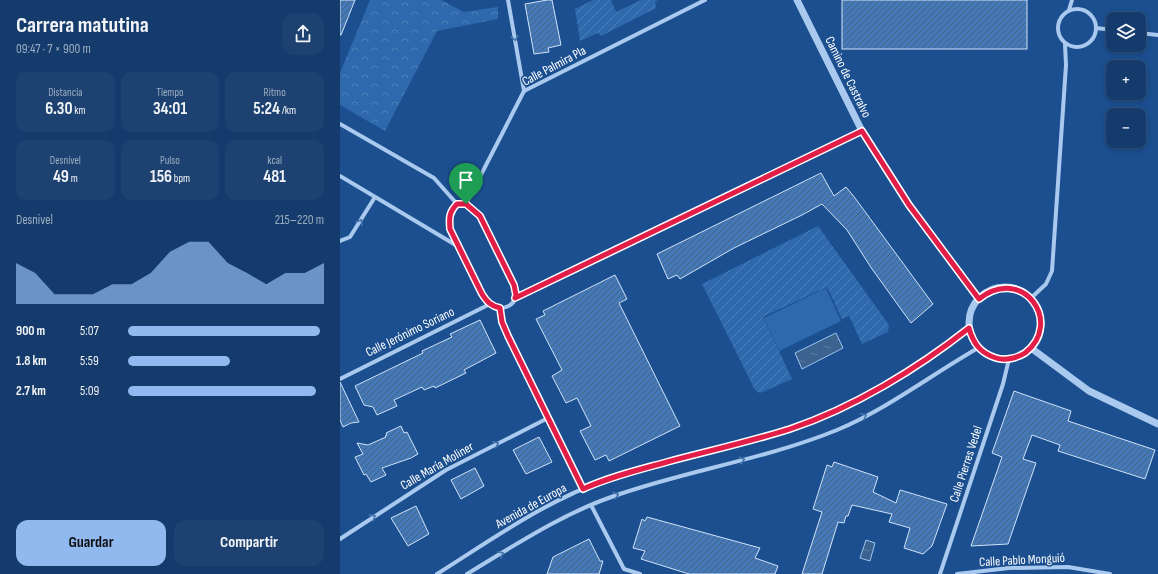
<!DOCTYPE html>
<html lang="es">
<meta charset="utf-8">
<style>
body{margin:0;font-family:"Sofia Sans Condensed",sans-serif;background:#1d4271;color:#f1f3f6;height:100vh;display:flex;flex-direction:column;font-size:15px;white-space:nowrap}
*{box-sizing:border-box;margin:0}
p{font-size:13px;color:#9dadc1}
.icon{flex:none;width:22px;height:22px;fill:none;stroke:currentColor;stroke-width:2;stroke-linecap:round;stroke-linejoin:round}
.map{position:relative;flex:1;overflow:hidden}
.details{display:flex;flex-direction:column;background:#143b6b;width:340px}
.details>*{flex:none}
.controls{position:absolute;left:766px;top:12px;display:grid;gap:8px}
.controls a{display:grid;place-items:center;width:40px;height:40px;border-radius:8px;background:#143b6b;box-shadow:0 2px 6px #0003,0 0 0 1px #33557e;font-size:20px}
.pin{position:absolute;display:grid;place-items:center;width:34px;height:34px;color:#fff;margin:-41px -17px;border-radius:50% 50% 50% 0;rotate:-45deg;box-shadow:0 0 4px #0007}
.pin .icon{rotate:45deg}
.round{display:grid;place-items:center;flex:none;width:42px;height:42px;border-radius:12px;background:#1d4271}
.overview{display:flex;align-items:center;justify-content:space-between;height:68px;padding:0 16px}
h1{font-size:22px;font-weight:700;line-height:30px}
.figures{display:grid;grid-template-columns:repeat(3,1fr);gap:6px;height:68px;padding:4px 16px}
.figures div{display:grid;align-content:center;border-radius:10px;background:#1d4271;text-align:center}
.figures b{font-size:17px;font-weight:700}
.figures small{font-size:11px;font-weight:400}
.figures p{font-size:11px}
.chart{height:112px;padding:8px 16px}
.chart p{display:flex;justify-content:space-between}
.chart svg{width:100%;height:72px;margin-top:4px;fill:#90b9f0;opacity:.7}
.cta{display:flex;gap:8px;margin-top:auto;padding:8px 16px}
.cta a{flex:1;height:46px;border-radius:12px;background:#90b9f0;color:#111;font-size:16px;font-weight:700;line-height:46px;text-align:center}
.cta a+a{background:#1d4271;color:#f1f3f6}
ul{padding:0 16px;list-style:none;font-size:13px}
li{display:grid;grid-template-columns:64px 48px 1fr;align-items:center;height:30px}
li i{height:10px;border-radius:5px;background:#90b9f0}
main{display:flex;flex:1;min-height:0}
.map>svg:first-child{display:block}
.park{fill:url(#park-crowns)}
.garden{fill:url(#garden-furrows)}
.pitch{fill:#2e69ad}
.water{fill:url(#water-ripples);stroke:#9cc4f0}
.building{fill:url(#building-hatch);stroke:#cfe3fa}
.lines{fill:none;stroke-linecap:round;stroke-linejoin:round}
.minor{stroke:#a9c9ee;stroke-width:4}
.tertiary{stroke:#a9c9ee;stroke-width:7}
.oneway{stroke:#4674ac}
.route-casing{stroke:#fff;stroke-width:8}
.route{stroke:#e11d48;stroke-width:5}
.labels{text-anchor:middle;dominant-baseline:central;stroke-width:3;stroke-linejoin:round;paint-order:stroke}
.street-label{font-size:13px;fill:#fff;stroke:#1b4f8f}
</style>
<main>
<section class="details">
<div class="overview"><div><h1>Carrera matutina</h1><p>09:47 · 7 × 900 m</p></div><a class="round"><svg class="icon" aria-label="share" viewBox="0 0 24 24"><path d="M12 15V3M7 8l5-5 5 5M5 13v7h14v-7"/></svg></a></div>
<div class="figures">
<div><p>Distancia</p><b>6.30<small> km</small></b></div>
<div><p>Tiempo</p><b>34:01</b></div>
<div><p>Ritmo</p><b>5:24<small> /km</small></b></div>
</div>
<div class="figures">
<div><p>Desnivel</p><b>49<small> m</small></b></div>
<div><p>Pulso</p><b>156<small> bpm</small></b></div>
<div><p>kcal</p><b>481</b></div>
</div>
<div class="chart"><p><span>Desnivel</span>215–220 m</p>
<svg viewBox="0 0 160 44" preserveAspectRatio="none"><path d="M0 44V19L10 25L20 38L30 38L40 38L50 32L60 32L70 25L80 12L90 6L100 6L110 19L120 25L130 32L140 25L150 25L160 19V44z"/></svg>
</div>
<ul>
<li><b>900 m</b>5:07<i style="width:98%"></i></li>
<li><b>1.8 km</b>5:59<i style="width:52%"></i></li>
<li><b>2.7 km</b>5:09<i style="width:96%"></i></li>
</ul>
<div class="cta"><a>Guardar</a><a>Compartir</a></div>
</section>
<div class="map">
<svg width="818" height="574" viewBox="0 0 818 574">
<defs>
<pattern id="park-crowns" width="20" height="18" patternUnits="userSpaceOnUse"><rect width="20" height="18" fill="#2e69ad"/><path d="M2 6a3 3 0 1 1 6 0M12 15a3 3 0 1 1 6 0" fill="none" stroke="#4d80b9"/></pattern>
<pattern id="garden-furrows" width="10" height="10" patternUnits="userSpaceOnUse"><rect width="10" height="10" fill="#2e69ad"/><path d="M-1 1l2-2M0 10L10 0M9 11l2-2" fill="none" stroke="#4d80b9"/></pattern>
<pattern id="water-ripples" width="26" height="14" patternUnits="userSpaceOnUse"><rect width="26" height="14" fill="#3c6290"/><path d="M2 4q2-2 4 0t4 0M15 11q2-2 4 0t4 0" fill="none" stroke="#597aa1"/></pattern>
<pattern id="building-hatch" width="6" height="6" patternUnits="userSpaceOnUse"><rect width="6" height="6" fill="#4478b7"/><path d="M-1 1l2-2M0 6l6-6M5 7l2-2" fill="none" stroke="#486282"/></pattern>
</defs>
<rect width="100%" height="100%" fill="#1b4f8f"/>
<path class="park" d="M 30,0 L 101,0 L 124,12 L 158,7 L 158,19 L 97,31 L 45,131 L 0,105 L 0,73 Z"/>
<g class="garden">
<path d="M 253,0 L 271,0 L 276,12 L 301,0 L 318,0 L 315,2 L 316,8 L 261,36 L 258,33 L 240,41 L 235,9 Z"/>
<path d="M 478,226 L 549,325 L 548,332 L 522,344 L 509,316 L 502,319 L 487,287 L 423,317 L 452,379 L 420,393 L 415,390 L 362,284 Z"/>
</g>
<path class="pitch" d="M 486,288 L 501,321 L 439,351 L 424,318 Z"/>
<g class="water">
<path d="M 496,333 L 503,348 L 462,369 L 455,353 Z"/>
<path d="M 526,540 L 535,543 L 530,561 L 520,558 Z"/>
</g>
<g class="building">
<path d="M 0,0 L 15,0 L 1,35 L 0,35 Z"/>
<path d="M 207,0 L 212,0 L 221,45 L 208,48 L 209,52 L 194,54 L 185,4 Z"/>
<rect x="502" y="0" width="185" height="49"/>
<path d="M 481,173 L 494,196 L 506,187 L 515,198 L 593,304 L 571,323 L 532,269 L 507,230 L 482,204 L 462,215 L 394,248 L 340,279 L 337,275 L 328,279 L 317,254 Z"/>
<path d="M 275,275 L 287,299 L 279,303 L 340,426 L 269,461 L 266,455 L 255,460 L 240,431 L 251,426 L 237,398 L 226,403 L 212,376 L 222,370 L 196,319 L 205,315 L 203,311 Z"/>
<path d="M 140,320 L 156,353 L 124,370 L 126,373 L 95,388 L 94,386 L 84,390 L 82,387 L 54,400 L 57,406 L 37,415 L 33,407 L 24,405 L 15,386 L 83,353 L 82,351 L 112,337 L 110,334 Z"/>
<path d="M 0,382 L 19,422 L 11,423 L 3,427 L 0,420 Z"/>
<path d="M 674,391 L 731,411 L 728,421 L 815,450 L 805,479 L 718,451 L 720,445 L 692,435 L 683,459 L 696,463 L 668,544 L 631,546 L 662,457 L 652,453 Z"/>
<path d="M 61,426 L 64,433 L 67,432 L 78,454 L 71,458 L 42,468 L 46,475 L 31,482 L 26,474 L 24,475 L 15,457 L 23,454 L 17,443 L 28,445 L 46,437 L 45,436 L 47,435 L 46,433 Z"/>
<path d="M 199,437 L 212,462 L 186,474 L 173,450 Z"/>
<path d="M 494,462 L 538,477 L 533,492 L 556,503 L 560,490 L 607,504 L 592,546 L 583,554 L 564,548 L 570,528 L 549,522 L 552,514 L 512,505 L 508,516 L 506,516 L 504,523 L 498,522 L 482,574 L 462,574 L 482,512 L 473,509 L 487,465 L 492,467 Z"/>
<path d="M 135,468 L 144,486 L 121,499 L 111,480 Z"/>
<path d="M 76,506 L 89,534 L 68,546 L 51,518 Z"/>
<path d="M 307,517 L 420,548 L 415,558 L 438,566 L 435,574 L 349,574 L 301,559 L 305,551 L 293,548 L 302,519 L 305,521 Z"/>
<path d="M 249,539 L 260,561 L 263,561 L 259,574 L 207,574 L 213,557 Z"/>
</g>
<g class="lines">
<g class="minor">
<path d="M 168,0 L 184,91"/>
<circle cx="737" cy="28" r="19"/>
<path d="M 729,10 L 732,0"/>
<path d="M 756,28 L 773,30"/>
<path d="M 799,33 L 818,35"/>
<path d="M 0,124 L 94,178 L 117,204"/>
<path d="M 0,176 L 119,247"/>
<path d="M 117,204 L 126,204 L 140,216 L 174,285 C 175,288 176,292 176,295 C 175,306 162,311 153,306 C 148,304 145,299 142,294 L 110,229 C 109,218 109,212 117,204 Z"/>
<path d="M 126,204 L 184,91 L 365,0"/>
<path d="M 0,241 L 10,237 L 35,197"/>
<path d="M 175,298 L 522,131"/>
<path d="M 691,298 L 706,284 L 712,271 L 726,65 L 725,44"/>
<path d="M 160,308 L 162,322 L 168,336 L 243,489"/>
<path d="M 0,379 L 150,304"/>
<path d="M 251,505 L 284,569 L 300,574"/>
<path d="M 0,539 L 106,470 L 208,418"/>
<path d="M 97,574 C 151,540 204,502 265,480 C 326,459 390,449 451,428 C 515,406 576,370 629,328"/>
<path d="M 127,574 C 175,545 223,513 277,495 C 349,470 426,459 497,430 C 547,409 591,375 638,348"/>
<path d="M 600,574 L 663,384 L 669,359"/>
<path d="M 617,574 L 669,568 L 728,567 L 770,574"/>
</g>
<g class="tertiary">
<path d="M 457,0 L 522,131 L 569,205 L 639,299"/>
<circle cx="665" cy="323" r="36"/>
<path d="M 691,348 L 749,391 L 818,424"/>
</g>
</g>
<defs><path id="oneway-chevron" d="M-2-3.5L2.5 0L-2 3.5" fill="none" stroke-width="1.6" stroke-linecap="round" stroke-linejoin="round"/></defs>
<g class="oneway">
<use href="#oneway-chevron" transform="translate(175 38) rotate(80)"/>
<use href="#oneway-chevron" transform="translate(20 222) rotate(-59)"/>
<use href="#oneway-chevron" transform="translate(524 416) rotate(-27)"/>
<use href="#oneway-chevron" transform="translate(156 444) rotate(-27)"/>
<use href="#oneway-chevron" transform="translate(402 460) rotate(-15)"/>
<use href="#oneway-chevron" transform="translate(276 495) rotate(-19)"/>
<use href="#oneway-chevron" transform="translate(33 517) rotate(-33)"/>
<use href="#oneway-chevron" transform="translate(161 554) rotate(-31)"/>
</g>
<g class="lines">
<defs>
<path id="route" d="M 522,131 L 569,205 L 639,299 C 683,264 724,323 685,353 C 677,358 665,361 656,358 C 640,353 633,343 629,328 C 577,369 513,408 450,429 C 409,442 368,451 327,462 C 298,470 269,477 243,489 L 168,336 L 162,322 L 160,308 C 151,306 147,302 142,294 L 110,229 C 109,218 109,212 117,204 L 126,204 L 140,216 L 174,285 L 176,295 L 175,298 Z"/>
</defs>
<use href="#route" class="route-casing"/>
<use href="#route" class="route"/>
</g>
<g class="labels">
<g class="street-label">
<text transform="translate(214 66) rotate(-28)">Calle Palmira Pla</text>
<text transform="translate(508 77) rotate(64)">Camino de Castralvo</text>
<text transform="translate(70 332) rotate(-26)">Calle Jerónimo Soriano</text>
<text transform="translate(626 464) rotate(-72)">Calle Pierres Vedel</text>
<text transform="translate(97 466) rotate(-30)">Calle María Moliner</text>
<text transform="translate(191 506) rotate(-29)">Avenida de Europa</text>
<text transform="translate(682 560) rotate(-3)">Calle Pablo Monguió</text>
</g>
</g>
</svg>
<div class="controls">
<a><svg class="icon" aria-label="layers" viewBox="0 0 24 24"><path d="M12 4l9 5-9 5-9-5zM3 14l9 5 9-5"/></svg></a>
<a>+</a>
<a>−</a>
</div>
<div class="pin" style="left:126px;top:204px;background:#1e9e55"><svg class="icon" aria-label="arrive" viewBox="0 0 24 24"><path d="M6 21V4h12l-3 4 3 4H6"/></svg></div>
</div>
</main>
